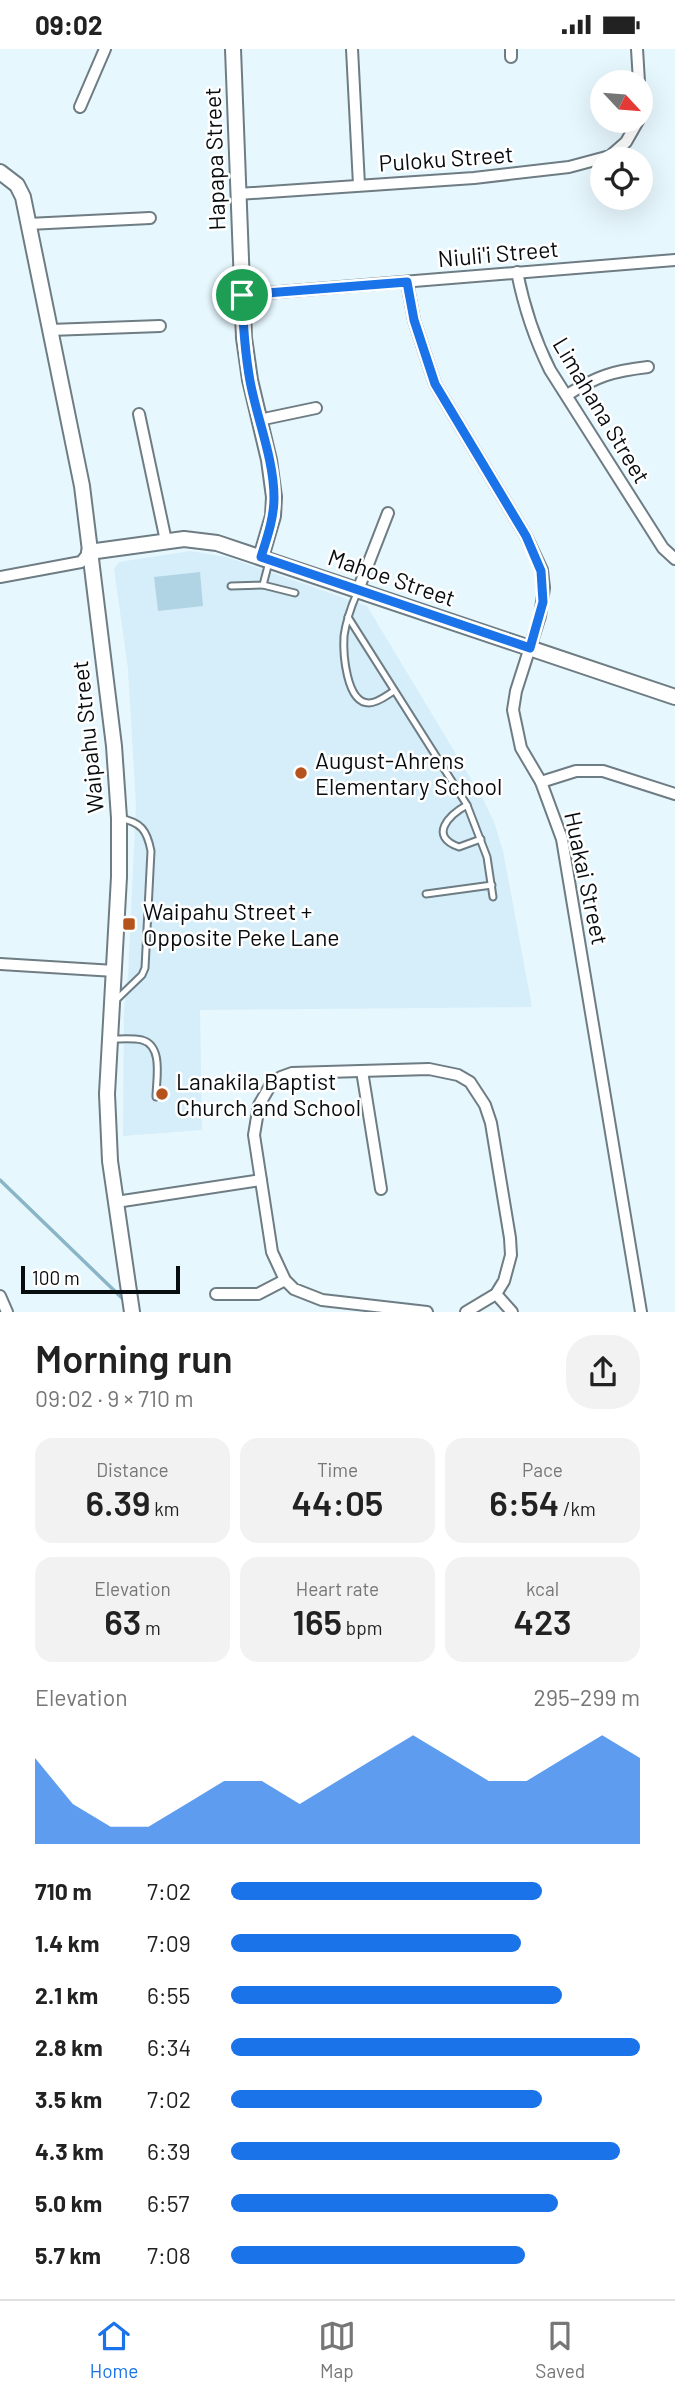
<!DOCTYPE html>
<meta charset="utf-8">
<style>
body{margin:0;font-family:Barlow,sans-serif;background:#f2f2f2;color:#222;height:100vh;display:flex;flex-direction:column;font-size:26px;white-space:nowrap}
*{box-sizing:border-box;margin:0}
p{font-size:23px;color:#767676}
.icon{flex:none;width:38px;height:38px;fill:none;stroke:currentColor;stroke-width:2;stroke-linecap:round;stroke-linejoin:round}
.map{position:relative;height:1263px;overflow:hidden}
.panel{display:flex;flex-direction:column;background:#fff;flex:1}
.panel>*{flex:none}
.needle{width:46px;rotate:116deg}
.fabs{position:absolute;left:590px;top:21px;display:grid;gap:14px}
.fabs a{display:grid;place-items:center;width:63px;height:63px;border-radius:50%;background:#fff;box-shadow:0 7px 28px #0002;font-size:35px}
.scale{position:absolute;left:21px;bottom:18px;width:159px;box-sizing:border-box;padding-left:7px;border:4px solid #070c0f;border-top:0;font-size:19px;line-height:24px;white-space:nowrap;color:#070c0f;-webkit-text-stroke:5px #fff;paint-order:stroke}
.pin{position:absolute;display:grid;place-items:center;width:60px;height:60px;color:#fff;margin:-30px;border:4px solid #fff;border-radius:50%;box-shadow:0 2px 7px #0007}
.round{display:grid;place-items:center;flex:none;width:74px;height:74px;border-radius:28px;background:#f2f2f2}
.headline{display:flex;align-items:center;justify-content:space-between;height:119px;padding:0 35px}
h1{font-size:38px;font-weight:600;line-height:52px}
.stats{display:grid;grid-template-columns:repeat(3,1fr);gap:10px;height:119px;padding:7px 35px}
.stats div{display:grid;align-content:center;border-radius:18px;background:#f2f2f2;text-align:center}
.stats b{font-size:35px;font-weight:600}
.stats small{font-size:19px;font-weight:400}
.stats p{font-size:19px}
.chart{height:196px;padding:14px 35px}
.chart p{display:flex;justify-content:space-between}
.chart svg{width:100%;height:126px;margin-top:7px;fill:#1a73e8;opacity:.7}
ul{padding:0 35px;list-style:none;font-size:23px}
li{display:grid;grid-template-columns:112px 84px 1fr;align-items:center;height:52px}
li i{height:18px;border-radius:9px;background:#1a73e8}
.status{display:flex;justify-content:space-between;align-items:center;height:49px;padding:0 35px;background:#fff;direction:ltr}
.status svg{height:19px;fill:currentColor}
.menu{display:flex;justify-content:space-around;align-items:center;height:98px;border-top:2px solid #e0e0e0;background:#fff;font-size:19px;color:#767676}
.menu a{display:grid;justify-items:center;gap:4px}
.menu .selected{color:#1a73e8}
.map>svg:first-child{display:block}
.built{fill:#d5eef9}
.green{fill:#b0d4e3}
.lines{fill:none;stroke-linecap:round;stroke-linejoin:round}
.stream{stroke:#8ab5c7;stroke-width:3.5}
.lane-casing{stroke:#6e7c83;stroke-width:9}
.street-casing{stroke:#6e7c83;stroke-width:14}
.secondary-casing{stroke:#6e7c83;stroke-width:18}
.lane{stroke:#fff;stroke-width:5}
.street{stroke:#fff;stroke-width:10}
.secondary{stroke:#fff;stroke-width:14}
.route-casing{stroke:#fff;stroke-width:14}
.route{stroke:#1a73e8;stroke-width:9}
.poi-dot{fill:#b6531d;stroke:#fff;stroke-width:2.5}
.labels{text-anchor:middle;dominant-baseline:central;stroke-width:5;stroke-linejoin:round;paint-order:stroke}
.street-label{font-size:23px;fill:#070c0f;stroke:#fff}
.poi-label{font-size:23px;fill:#070c0f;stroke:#fff;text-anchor:start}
</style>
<div class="status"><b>09:02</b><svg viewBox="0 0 49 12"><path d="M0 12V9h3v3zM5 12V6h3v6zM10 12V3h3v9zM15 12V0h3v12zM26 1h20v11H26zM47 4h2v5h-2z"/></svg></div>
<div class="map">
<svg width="675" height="1263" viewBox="0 0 675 1263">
<rect width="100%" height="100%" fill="#e7f7fe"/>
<path class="built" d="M 190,502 L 227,508 L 367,557 L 483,750 L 494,773 L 503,802 L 532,958 L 200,961 L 202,1081 L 123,1087 L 124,961 L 128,926 L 136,757 L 128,620 L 114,520 L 119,513 Z"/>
<path class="green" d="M 200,523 L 203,557 L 158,562 L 154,528 Z"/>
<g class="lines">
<path class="stream" d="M 0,1131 L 124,1251"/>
<defs>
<g id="lane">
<path d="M 263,536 L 295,544"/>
<path d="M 231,537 L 263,536 L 269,513"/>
<path d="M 357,544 C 351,558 346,572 344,587 C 343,604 346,654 369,654 C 378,654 387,646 394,642"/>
<path d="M 348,568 L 467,756 L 487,808 L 493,848"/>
<path d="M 467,756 C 449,766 428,787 459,798 L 481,790"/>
<path d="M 426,845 L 492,836"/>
<path d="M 114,953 L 142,926 L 145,919 L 151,802 C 147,781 141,773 119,769"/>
<path d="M 113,990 C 122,990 133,989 142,991 C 164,997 156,1031 156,1048"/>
</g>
<g id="street">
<path d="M 352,0 L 359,136"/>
<path d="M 511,0 L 511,8"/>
<path d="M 637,0 L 639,33"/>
<path d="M 80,58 L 105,0"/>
<path d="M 238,145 L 474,129 L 569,118 L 610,107 L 626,93 L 638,72"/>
<path d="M 28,175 L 150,169"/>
<path d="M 517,223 C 524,258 534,289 550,321 L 663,499 L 675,510"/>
<path d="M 407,233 L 414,271 L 435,335 L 526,487 L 542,521 L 544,539 L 540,567 L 516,642 L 513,661 L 521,699 L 541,733 L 562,790 L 641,1263"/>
<path d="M 242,246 L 675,211"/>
<path d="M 50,281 L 160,277"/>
<path d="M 567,346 C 597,327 613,322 648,318"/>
<path d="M 139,365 L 166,492"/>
<path d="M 259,371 L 316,359"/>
<path d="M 0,528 L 81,513 L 89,503"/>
<path d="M 358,541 L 388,464"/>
<path d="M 541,733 L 576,722 L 603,722 L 675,745"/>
<path d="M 0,915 L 115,922"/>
<path d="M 362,1022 L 381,1140"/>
<path d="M 116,1153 L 261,1131"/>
<path d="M 216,1245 L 258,1245 L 285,1231"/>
<path d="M 496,1245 L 512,1263"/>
<path d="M 0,1247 L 7,1263"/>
<path d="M 427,1263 L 322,1251 L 294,1240 L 285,1231 L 272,1203 L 254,1086 L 259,1056 L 270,1037 L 281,1028 L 292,1024 L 429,1020 L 458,1026 L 470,1033 L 485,1056 L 491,1074 L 510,1189 L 511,1206 L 504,1232 L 496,1245 L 466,1263"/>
</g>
<g id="secondary">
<path d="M 233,0 L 244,289 L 250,331 L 269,411 L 274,448 L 273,467 L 261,508"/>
<path d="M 0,123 L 17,136 L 23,148 L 82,437 L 114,697 L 119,769 L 119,828 L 107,1045 L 110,1112 L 132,1263"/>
<path d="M 89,503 L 184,490 L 217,494 L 675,648"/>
</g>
</defs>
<use href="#lane" class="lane-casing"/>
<use href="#street" class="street-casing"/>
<use href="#secondary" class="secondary-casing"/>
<use href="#lane" class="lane"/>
<use href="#street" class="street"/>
<use href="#secondary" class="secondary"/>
</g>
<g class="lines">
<defs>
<path id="route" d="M 407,233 L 414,271 L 435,335 L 526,487 L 541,522 L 543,553 L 530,599 L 261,508 C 267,489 274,469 274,449 C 274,410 257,370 250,332 C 245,304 243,275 242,246 Z"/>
</defs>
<use href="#route" class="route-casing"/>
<use href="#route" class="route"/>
</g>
<g class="poi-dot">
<circle cx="301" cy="724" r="7"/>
<rect x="122" y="868" width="14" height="14" rx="3.5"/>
<circle cx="162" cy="1045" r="7"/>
</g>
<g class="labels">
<g class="street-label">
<text transform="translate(446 109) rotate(-4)">Puloku Street</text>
<text transform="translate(214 110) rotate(-92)">Hapapa Street</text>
<text transform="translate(498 204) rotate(-5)">Niuli'i Street</text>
<text transform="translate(602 361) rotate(59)">Limahana Street</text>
<text transform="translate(392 528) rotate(19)">Mahoe Street</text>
<text transform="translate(87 688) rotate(-96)">Waipahu Street</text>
<text transform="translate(587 829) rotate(78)">Huakai Street</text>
</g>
<g class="poi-label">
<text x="315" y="711">August-Ahrens<tspan x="315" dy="26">Elementary School</tspan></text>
<text x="143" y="862">Waipahu Street +<tspan x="143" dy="26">Opposite Peke Lane</tspan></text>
<text x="176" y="1032">Lanakila Baptist<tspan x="176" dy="26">Church and School</tspan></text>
</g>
</g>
</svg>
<div class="fabs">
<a><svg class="needle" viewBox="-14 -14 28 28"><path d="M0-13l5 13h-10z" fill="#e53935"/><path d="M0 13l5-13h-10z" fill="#767676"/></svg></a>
<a><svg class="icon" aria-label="locate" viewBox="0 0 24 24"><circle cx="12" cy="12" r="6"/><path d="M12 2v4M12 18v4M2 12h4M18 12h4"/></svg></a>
</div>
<div class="scale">100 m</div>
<div class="pin" style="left:242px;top:246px;background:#1e9e55"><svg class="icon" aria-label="arrive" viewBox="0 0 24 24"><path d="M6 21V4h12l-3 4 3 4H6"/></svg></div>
</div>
<section class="panel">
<div class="headline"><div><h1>Morning run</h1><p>09:02 · 9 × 710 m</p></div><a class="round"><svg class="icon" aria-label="share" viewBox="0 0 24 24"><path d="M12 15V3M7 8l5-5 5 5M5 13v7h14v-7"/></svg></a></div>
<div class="stats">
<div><p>Distance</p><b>6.39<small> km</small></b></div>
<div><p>Time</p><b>44:05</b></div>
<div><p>Pace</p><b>6:54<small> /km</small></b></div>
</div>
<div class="stats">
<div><p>Elevation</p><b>63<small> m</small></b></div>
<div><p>Heart rate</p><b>165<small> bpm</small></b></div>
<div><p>kcal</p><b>423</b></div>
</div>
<div class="chart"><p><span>Elevation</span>295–299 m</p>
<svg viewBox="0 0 160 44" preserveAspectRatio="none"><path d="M0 44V14L10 30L20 38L30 38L40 30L50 22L60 22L70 30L80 22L90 14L100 6L110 14L120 22L130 22L140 14L150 6L160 14V44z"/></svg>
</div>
<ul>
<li><b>710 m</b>7:02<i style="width:76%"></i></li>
<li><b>1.4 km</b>7:09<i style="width:71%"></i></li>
<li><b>2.1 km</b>6:55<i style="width:81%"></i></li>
<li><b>2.8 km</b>6:34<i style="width:100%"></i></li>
<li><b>3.5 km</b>7:02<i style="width:76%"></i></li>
<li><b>4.3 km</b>6:39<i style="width:95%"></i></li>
<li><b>5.0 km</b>6:57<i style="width:80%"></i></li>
<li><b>5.7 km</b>7:08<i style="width:72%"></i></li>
</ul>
</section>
<nav class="menu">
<a class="selected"><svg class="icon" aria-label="home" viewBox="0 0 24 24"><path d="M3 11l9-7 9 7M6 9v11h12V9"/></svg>Home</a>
<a><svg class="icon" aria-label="map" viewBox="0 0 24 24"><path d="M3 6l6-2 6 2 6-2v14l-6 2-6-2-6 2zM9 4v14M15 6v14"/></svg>Map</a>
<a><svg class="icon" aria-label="saved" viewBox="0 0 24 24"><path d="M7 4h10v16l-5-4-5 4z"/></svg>Saved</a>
</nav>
